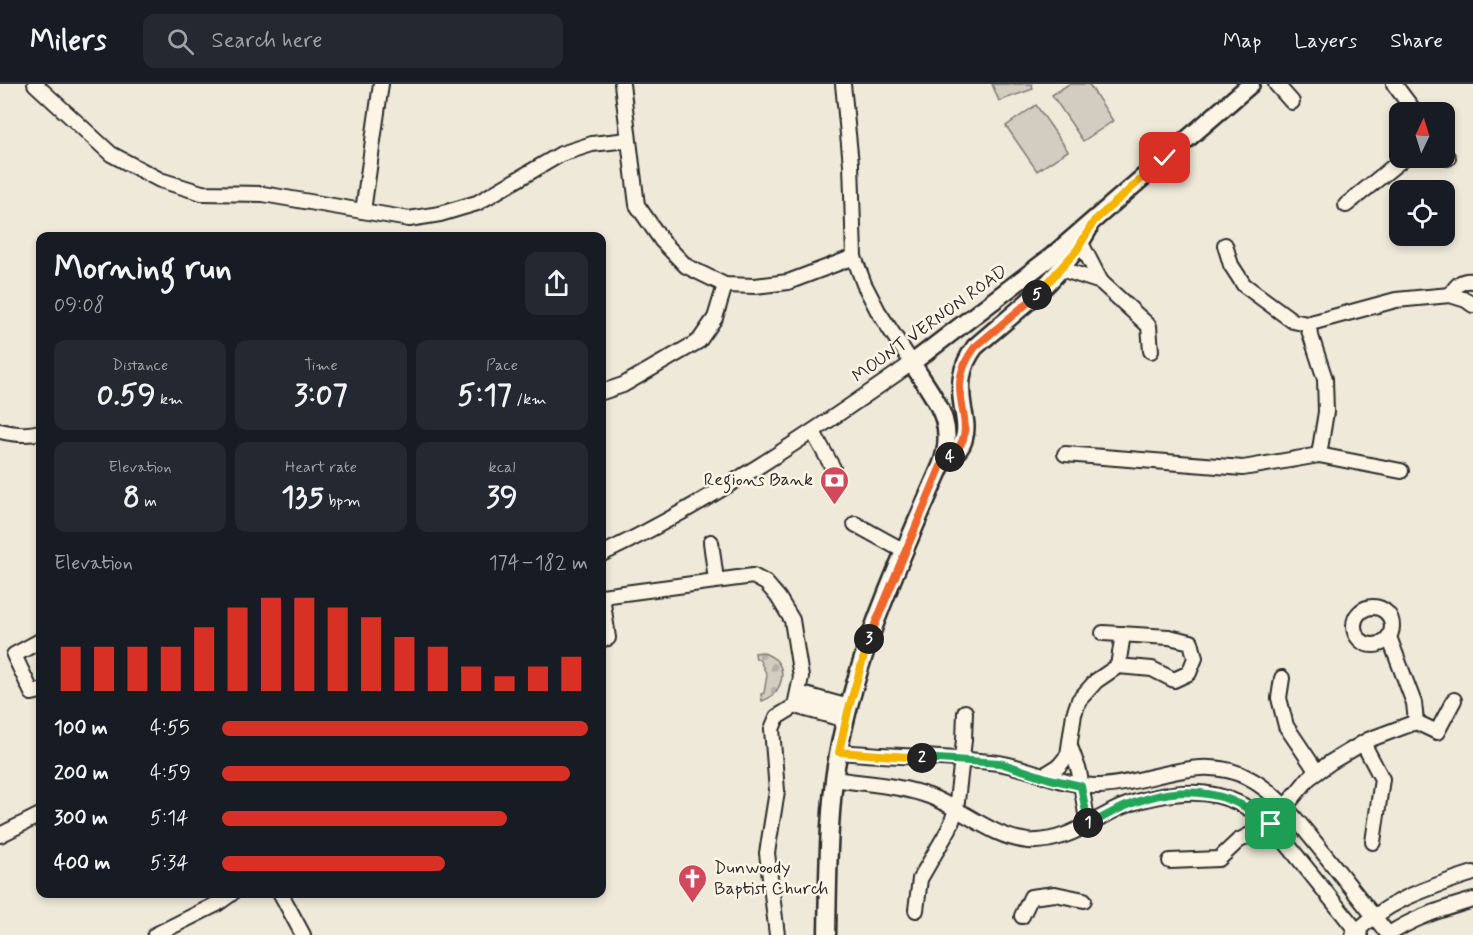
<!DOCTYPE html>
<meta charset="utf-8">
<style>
body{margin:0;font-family:Mynerve,sans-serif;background:#242831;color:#f1f3f6;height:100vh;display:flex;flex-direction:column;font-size:22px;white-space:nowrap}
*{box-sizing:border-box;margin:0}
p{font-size:20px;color:#9ea1a6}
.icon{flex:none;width:33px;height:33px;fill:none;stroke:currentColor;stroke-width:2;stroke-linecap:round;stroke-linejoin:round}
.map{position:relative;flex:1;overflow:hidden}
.drawer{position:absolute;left:36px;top:148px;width:570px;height:666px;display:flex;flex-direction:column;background:#171b24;border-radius:12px;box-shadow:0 3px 9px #0003}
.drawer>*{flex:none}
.needle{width:39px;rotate:4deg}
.tools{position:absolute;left:1389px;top:18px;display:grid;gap:12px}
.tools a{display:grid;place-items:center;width:66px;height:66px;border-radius:12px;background:#171b24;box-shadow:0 3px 9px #0003;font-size:30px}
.pin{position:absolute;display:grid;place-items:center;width:51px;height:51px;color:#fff;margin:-26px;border-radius:12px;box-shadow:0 3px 9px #0006}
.km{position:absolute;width:30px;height:30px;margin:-15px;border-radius:50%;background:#222;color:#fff;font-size:16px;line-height:30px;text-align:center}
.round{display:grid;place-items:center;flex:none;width:63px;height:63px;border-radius:12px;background:#242831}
.overview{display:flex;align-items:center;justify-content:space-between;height:102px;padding:0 18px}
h1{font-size:33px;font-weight:700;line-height:45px}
.stats{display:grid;grid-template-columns:repeat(3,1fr);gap:9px;height:102px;padding:6px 18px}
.stats div{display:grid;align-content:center;border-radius:12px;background:#242831;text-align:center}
.stats b{font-size:30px;font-weight:700}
.stats small{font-size:16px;font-weight:400}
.stats p{font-size:16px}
.chart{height:168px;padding:12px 18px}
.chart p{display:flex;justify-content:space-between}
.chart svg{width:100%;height:108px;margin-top:6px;stroke:#d93025;stroke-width:6}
ul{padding:0 18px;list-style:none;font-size:20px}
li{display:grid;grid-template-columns:96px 72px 1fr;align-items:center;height:45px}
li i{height:15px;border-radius:8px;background:#d93025}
header{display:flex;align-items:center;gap:36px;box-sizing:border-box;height:84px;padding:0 30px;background:#171b24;border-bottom:2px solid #363941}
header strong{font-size:28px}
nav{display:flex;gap:33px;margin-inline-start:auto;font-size:21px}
.search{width:420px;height:54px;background:#242831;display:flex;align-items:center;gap:15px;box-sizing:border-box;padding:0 21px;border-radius:12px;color:#9ea1a6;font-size:22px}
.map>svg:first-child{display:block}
.grass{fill:#d2cdc0;stroke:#7e7c76;stroke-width:1.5}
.cemetery{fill:url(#cemetery-stones);stroke:#7e7c76;stroke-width:1.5}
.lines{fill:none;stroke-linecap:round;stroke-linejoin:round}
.minor-casing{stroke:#2b2b2b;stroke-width:18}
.major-casing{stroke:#2b2b2b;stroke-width:21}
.minor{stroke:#fcf5e5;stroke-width:14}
.major{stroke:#fcf5e5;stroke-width:16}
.split-1-casing{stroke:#fff;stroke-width:12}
.split-2-casing{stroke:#fff;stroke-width:12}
.split-3-casing{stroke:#fff;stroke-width:12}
.split-4-casing{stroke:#fff;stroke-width:12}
.split-5-casing{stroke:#fff;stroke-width:12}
.split-6-casing{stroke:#fff;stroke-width:12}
.split-1{stroke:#22a559;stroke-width:8}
.split-2{stroke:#22a559;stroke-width:8}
.split-3{stroke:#f5b400;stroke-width:8}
.split-4{stroke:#f0652b;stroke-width:8}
.split-5{stroke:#f0652b;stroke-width:8}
.split-6{stroke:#f5b400;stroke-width:8}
.labels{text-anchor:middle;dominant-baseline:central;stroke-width:5;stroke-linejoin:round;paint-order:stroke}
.street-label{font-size:18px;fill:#2b2b2b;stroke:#fcf5e5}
.poi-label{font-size:18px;fill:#2b2b2b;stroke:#fcf5e5;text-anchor:end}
</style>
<header>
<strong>Milers</strong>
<div class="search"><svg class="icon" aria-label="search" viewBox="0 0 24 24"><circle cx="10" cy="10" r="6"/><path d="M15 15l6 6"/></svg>Search here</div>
<nav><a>Map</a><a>Layers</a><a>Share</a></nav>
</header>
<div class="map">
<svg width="1473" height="851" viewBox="0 0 1473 851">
<defs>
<pattern id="cemetery-stones" width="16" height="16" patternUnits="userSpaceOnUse" patternTransform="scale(1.5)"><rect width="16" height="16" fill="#d2cdc0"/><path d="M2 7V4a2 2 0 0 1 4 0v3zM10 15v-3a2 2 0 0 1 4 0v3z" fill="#b4b0a5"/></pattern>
</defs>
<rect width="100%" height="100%" fill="#efe9da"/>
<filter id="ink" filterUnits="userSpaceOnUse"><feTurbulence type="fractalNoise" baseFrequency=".0167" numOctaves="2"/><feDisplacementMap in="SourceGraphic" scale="12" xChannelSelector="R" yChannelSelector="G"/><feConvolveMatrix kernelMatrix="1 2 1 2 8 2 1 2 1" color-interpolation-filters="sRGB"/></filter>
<g filter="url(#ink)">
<g class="grass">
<path d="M 992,0 L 1032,0 L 1033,5 L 999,17 Z"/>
<path d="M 1069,0 L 1089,0 L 1113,37 L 1083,57 L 1052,11 Z"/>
<path d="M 1036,21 L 1068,67 L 1037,87 L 1006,42 Z"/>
</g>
<path class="cemetery" d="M 762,568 C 766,570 773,573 776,576 C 789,591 778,613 762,617 L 761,610 L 764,609 L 767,591 L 759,575 L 756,575 L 755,569 Z"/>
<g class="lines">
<defs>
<g id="minor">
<path d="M 35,0 L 111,70 L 160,96 L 202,109 L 263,110 L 409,135 L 440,130 L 477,119 L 561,70 L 592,60 L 628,56"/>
<path d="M 622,0 L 637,121 L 662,157 L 686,182 L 725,201 L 755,202 L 788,198 L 854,173"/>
<path d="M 1276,0 L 1292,18"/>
<path d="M 1394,0 L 1415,28"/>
<path d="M 1444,70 L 1448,74"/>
<path d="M 1346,121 L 1404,74"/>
<path d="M 363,127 L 381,0"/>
<path d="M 1225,161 L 1231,181 L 1244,201 L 1293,237 L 1307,240 L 1396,216 L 1450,211 L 1466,216 L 1473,221"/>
<path d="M 1061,185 L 1101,198 L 1081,159"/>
<path d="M 1101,198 L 1149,242 L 1151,267"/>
<path d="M 1450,211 C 1456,202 1461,195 1473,197"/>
<path d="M 1307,240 L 1325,295 L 1326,328 L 1319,371"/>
<path d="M 602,308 L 623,301 L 699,257 L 715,234 L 725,201"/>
<path d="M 0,347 C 13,350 27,352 40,348"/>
<path d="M 813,348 L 833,384"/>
<path d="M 1065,370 L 1243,384 L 1319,371 L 1401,387"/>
<path d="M 855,440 L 904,467"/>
<path d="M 711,458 L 716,496"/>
<path d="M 602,470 C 712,417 812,349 912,279 L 878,227 L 864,200 L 854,173 L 851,80 L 843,0"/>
<circle cx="1373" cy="542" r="19"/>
<path d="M 1389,553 L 1414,619 L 1416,638"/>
<path d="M 602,555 L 608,554 L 602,512 L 753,492 L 766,499 L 778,513 L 792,536 L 801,593 L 795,622 L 777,633 L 772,645 L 777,707 L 767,769 L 777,851"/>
<path d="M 40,557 L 14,571 L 32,609 L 40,607"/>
<path d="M 1118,582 L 1123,550"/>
<path d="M 1282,594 L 1279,614 L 1286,642 L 1317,688"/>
<path d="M 798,609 L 849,623"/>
<path d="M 795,622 L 846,636"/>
<path d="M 1416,638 L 1437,648 L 1454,616"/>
<path d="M 1363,659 L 1382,695 L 1373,758"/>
<path d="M 1070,662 L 1079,687 L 1088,742"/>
<path d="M 839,668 C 892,673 946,672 998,679 C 1033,684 1063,703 1100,702 C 1151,700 1201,667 1250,695 C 1274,708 1292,730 1309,751 C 1336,784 1362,818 1389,851"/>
<path d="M 1043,692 L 1059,682 L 1068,671 L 1074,630 L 1079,616 L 1096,597 L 1118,582 L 1152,585 L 1174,596 L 1189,589 L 1195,574 L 1191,558 L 1169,553 L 1103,549"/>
<path d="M 835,695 C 865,700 900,701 929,712 C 963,725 991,753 1028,757 C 1061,759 1086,741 1113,727 C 1126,720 1141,716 1156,713 C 1202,703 1234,710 1271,740 L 1360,851"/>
<path d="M 0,751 L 40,731"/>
<path d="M 1170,777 L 1219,775 L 1238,757 L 1271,740 L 1309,694 L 1331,678 L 1368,656 L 1416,638"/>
<path d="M 281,810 L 303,851"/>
<path d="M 916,826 L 920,795 L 949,745 L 956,726 L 964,656 L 965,628"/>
<path d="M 1022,832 L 1031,813 L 1055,810 L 1084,816"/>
<path d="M 155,851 L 217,820 L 231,810"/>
<path d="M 1353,851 C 1387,816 1428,804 1473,789"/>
<path d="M 1388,851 C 1414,833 1443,825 1473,816"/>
</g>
<g id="major">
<path d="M 944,379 C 952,372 962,365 964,354 C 967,345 965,335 963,325 C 959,301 960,283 975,263 C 1017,226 1060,197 1088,146"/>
<path d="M 827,851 C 828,799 828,748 834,696 C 849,585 897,483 941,382 C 958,338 934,315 912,279 L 1052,172 L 1251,0"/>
</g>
</defs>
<use href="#minor" class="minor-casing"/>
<use href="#major" class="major-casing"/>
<use href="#minor" class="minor"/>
<use href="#major" class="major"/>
</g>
</g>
<g class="lines" filter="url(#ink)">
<defs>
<path id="split-1" d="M 1088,739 L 1088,742 C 1149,704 1211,691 1271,740"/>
<path id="split-2" d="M 922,674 L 1000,679 L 1050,695 L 1081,702 L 1088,739"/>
<path id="split-3" d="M 869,555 L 848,627 L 839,668 L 922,674"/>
<path id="split-4" d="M 869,555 L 941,382 L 950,373"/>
<path id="split-5" d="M 950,373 C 976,351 960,330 960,302 C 960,287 966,275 975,263 L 1037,211"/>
<path id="split-6" d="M 1037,211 L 1077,166 L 1094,137 L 1165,74"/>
</defs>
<use href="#split-1" class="split-1-casing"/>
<use href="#split-2" class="split-2-casing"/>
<use href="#split-3" class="split-3-casing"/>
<use href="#split-4" class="split-4-casing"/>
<use href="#split-5" class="split-5-casing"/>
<use href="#split-6" class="split-6-casing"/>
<use href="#split-1" class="split-1"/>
<use href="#split-2" class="split-2"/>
<use href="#split-3" class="split-3"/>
<use href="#split-4" class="split-4"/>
<use href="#split-5" class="split-5"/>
<use href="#split-6" class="split-6"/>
</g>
<defs>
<symbol id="bank-pin" viewBox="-11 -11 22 30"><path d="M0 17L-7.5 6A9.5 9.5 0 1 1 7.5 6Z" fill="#d1495b" stroke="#fcf5e5"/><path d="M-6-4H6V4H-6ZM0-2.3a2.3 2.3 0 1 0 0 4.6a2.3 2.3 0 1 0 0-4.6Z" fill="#fff"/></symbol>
<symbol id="church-pin" viewBox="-11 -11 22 30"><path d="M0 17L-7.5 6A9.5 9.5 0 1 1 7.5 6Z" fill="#d1495b" stroke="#fcf5e5"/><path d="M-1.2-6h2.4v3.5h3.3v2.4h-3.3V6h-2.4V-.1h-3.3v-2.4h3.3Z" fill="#fff"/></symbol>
</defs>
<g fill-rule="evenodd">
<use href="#bank-pin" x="818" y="380" width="33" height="45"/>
<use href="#church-pin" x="676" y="778" width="33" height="45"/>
</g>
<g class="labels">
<g class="street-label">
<text transform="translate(930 240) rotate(-36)">MOUNT VERNON ROAD</text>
</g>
<g class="poi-label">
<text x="813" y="396">Regions Bank</text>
<text x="714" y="784" text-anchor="start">Dunwoody<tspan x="714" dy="21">Baptist Church</tspan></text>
</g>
</g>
</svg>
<div class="tools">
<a><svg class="needle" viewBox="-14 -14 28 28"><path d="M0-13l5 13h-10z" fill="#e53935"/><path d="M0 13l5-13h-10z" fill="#9ea1a6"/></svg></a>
<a><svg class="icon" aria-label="locate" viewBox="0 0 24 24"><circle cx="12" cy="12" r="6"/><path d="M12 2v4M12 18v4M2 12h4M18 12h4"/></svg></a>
</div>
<div class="pin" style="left:1271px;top:740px;background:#1e9e55"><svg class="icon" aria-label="arrive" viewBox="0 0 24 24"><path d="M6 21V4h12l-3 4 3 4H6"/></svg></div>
<div class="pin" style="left:1165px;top:74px;background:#d93025"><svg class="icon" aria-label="check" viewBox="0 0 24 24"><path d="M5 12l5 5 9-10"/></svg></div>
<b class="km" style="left:1088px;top:739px">1</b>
<b class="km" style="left:922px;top:674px">2</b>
<b class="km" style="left:869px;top:555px">3</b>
<b class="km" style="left:950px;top:373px">4</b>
<b class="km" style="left:1037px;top:211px">5</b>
<section class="drawer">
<div class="overview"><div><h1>Morning run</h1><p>09:08</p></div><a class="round"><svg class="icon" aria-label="share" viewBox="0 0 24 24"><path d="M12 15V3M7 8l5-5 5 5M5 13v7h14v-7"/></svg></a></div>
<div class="stats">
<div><p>Distance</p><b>0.59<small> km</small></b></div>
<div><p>Time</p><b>3:07</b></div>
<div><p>Pace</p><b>5:17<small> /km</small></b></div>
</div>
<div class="stats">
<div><p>Elevation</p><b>8<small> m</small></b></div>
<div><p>Heart rate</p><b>135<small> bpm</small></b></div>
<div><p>kcal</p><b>39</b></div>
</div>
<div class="chart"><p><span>Elevation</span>174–182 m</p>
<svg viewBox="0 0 160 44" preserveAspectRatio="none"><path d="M5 44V26M15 44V26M25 44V26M35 44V26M45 44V18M55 44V10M65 44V6M75 44V6M85 44V10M95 44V14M105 44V22M115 44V26M125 44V34M135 44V38M145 44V34M155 44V30"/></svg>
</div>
<ul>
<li><b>100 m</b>4:55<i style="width:100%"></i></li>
<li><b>200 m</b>4:59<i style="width:95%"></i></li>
<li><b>300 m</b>5:14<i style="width:78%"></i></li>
<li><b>400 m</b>5:34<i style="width:61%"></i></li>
</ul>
</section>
</div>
